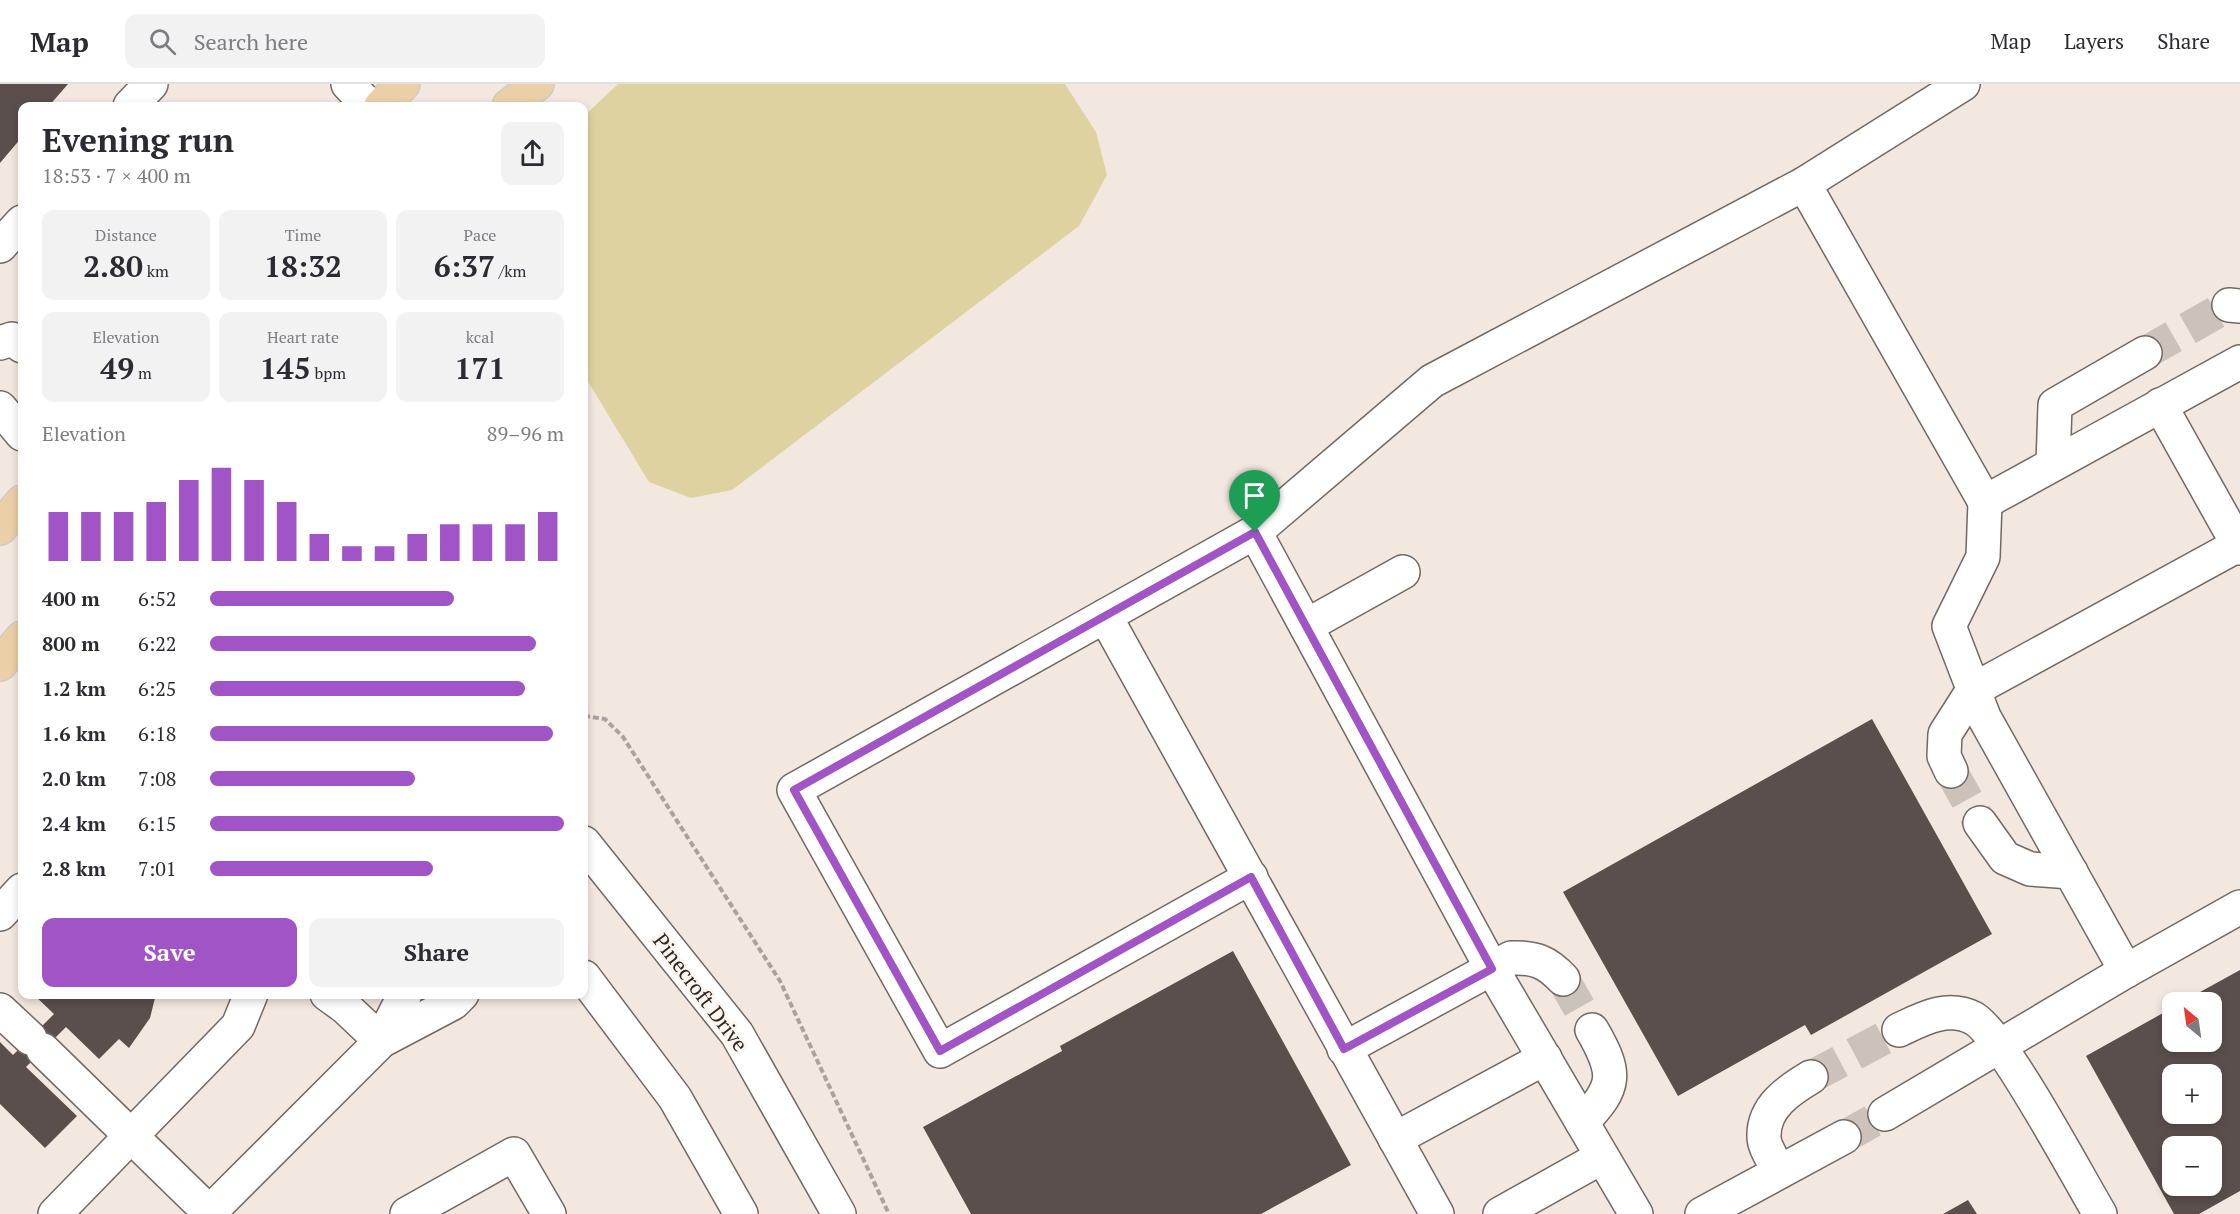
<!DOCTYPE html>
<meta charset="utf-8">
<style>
body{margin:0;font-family:"PT Serif",serif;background:#f2f2f3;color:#2b2b33;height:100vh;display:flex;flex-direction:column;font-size:22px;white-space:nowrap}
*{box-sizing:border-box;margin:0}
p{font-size:20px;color:#7c7c81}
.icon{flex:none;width:33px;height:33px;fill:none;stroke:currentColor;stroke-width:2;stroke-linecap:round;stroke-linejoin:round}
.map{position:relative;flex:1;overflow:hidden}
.side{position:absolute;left:18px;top:18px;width:570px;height:897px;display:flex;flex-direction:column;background:#fff;border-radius:12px;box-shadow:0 3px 9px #0003}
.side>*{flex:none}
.needle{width:39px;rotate:331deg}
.buttons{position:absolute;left:2162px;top:908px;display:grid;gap:12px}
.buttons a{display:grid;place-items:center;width:60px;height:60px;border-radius:12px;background:#fff;box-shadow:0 3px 9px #0003;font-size:30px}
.pin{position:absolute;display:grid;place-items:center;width:51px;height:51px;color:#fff;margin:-62px -26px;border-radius:50% 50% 50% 0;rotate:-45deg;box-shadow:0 0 6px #0007}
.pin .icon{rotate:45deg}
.round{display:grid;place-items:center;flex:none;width:63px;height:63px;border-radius:12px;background:#f2f2f3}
.summary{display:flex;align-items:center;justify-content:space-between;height:102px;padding:0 24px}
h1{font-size:33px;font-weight:700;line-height:45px}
.figures{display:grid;grid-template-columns:repeat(3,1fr);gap:9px;height:102px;padding:6px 24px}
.figures div{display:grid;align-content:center;border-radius:12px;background:#f2f2f3;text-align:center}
.figures b{font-size:30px;font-weight:700}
.figures small{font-size:16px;font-weight:400}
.figures p{font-size:16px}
.chart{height:168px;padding:12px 24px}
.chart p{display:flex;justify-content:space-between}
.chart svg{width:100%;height:108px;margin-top:6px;stroke:#a154c5;stroke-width:6}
.button{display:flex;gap:12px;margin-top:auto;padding:12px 24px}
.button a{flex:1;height:69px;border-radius:12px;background:#a154c5;color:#fff;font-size:24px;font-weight:700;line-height:69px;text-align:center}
.button a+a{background:#f2f2f3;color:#2b2b33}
ul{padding:0 24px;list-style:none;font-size:20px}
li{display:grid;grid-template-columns:96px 72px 1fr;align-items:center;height:45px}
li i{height:15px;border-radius:8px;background:#a154c5}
header{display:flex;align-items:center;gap:36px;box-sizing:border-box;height:84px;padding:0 30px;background:#fff;border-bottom:2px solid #e1e1e2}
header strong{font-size:28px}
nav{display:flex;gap:33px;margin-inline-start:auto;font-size:21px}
.search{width:420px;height:54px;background:#f2f2f3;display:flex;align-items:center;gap:15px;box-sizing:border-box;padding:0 21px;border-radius:12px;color:#7c7c81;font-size:22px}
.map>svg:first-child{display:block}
.water{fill:#ded3a0}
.building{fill:#5a4f4c;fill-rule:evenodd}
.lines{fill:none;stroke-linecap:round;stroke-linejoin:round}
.minor-tunnel{stroke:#cbc2bb;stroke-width:33;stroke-dasharray:33 16;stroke-linecap:butt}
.minor-casing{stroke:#726962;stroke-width:36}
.major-casing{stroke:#cccbcb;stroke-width:36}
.path{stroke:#aaa29c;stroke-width:4;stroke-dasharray:6 3;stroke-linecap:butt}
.minor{stroke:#fff;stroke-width:33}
.major{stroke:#ebd0a7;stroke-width:33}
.route-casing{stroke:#fff;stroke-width:12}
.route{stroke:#a154c5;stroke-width:8}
.labels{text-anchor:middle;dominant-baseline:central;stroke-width:6;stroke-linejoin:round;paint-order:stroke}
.street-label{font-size:21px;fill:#2c2825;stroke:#fef5ef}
</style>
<header>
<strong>Map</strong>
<div class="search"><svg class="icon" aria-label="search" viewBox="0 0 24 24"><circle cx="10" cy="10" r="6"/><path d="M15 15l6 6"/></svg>Search here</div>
<nav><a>Map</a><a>Layers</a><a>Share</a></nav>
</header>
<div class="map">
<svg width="2240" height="1130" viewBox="0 0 2240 1130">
<rect width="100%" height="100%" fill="#f3e8e0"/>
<path class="water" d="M 618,0 L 1065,0 L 1096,48 L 1107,91 L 1079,142 L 732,406 L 691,414 L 649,398 L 584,291 L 584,32 Z"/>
<g class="building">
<path d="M 0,0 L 68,0 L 49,22 L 22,22 L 22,53 L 0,79 Z"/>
<path d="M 1872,635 L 1992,850 L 1811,951 L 1805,941 L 1678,1012 L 1563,808 Z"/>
<path d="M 1233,867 L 1351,1081 L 1261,1130 L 971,1130 L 923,1043 L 1062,967 L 1060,962 Z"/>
<path d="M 2240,886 L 2240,1107 L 2199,1130 L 2174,1130 L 2086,972 L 2172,924 L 2172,957 L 2211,957 L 2211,918 L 2182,918 ZM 2172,990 L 2211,990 L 2211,1029 L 2172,1029 ZM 2172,1062 L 2211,1062 L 2211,1101 L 2172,1101 Z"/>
<path d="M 33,910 L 156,910 L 150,934 L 129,964 L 119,955 L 99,975 L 66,943 L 26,983 L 77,1032 L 45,1064 L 0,1020 L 0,958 L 13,971 L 54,930 Z"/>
<path d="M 1968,1116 L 1977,1130 L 1943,1130 Z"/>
</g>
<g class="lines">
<g class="minor-tunnel">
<path d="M 2145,269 L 2229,221"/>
<path d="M 1951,687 L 1980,739"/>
<path d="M 1563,895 L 1592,946"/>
<path d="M 1811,993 L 1899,946"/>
<path d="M 1844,1053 L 1885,1030"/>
</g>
<defs>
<g id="minor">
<path d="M 348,0 L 369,22"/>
<path d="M 130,22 L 151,0"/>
<path d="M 1804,100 L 1985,418 L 2240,278"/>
<path d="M 0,162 L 22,138"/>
<path d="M 2229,221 L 2240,222"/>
<path d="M 0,259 L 12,255 L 22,262"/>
<path d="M 2160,321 L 2240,464"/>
<path d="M 0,324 L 22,350"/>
<path d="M 2053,380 L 2055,321 L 2145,269"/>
<path d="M 1985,418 L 1983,473 L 1949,542 L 1984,633 L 2126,887"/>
<path d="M 1255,448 L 1492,885 L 1636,1130"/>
<path d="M 1105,532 L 1437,1130"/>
<path d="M 1306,542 L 1403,488"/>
<path d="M 1951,687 L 1944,672 L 1945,650 L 1973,606 L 2240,460"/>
<path d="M 1980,739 L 2005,774 L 2030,785 L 2071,788"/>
<path d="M 584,759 L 737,950 L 839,1130"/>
<path d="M 1251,793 L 940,967 L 794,706 L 1255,448 L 1432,297 L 1804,100 L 1963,0"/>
<path d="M 0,830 L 22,806"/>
<path d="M 584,893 L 675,1014 L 741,1130"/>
<path d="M 327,910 L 345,923 L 381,957"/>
<path d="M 0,926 L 30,954"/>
<path d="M 1899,946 C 1922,935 1947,921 1973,934 C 2001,948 2079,1095 2100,1130"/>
<path d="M 381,957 L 405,910"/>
<path d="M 1344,965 L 1511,874 C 1535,873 1547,878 1563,895"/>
<path d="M 43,966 L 210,1129"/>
<path d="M 1885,1030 L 2126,887 L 2240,823"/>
<path d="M 1582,1038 C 1617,1003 1617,989 1592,946"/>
<path d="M 1395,1055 L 1545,974"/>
<path d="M 1779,1088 C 1775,1078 1764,1064 1764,1053 C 1763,1023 1789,1006 1811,993"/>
<path d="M 55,1130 L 238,942 L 251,910"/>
<path d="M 208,1130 L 381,957 L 453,919 L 462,910"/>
<path d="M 407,1130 L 514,1070 L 549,1130"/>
<path d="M 1500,1130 L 1602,1073"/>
<path d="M 1702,1130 L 1844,1053"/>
</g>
<g id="major">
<path d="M 381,22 L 403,0"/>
<path d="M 509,22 L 537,0"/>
<path d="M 0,444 L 22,418"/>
<path d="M 0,580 L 22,554"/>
</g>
</defs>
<use href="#minor" class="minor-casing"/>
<use href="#major" class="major-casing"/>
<path class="path" d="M 584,632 L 605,635 L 623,653 L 780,897 L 889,1130"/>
<use href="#minor" class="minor"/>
<use href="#major" class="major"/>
</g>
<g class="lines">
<defs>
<path id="route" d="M 1255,448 L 1492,885 L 1344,965 L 1251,793 L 940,967 L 794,706 Z"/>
</defs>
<use href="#route" class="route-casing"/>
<use href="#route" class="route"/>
</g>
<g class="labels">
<g class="street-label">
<text transform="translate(701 908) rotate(53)">Pinecroft Drive</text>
</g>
</g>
</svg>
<div class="buttons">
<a><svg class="needle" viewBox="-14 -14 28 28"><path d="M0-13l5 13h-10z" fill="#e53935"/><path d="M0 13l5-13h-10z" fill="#7c7c81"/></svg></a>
<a>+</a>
<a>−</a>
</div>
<div class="pin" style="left:1255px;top:448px;background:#1e9e55"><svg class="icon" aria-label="arrive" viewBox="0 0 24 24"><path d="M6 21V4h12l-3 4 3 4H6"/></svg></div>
<section class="side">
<div class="summary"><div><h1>Evening run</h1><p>18:53 · 7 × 400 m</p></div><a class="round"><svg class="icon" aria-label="share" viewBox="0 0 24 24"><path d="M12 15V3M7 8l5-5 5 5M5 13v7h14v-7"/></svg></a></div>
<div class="figures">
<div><p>Distance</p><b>2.80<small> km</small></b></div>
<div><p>Time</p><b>18:32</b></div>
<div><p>Pace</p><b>6:37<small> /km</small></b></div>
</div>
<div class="figures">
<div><p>Elevation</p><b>49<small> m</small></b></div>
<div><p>Heart rate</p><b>145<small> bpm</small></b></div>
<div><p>kcal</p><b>171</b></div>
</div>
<div class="chart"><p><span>Elevation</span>89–96 m</p>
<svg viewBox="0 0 160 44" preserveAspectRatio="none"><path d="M5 44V24M15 44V24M25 44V24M35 44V20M45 44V11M55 44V6M65 44V11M75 44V20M85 44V33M95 44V38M105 44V38M115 44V33M125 44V29M135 44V29M145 44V29M155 44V24"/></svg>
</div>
<ul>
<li><b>400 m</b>6:52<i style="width:69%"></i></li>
<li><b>800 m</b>6:22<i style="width:92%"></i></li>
<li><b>1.2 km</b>6:25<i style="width:89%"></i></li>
<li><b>1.6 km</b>6:18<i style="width:97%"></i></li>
<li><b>2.0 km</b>7:08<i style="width:58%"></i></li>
<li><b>2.4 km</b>6:15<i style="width:100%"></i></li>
<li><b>2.8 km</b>7:01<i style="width:63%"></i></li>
</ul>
<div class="button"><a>Save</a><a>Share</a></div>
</section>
</div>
